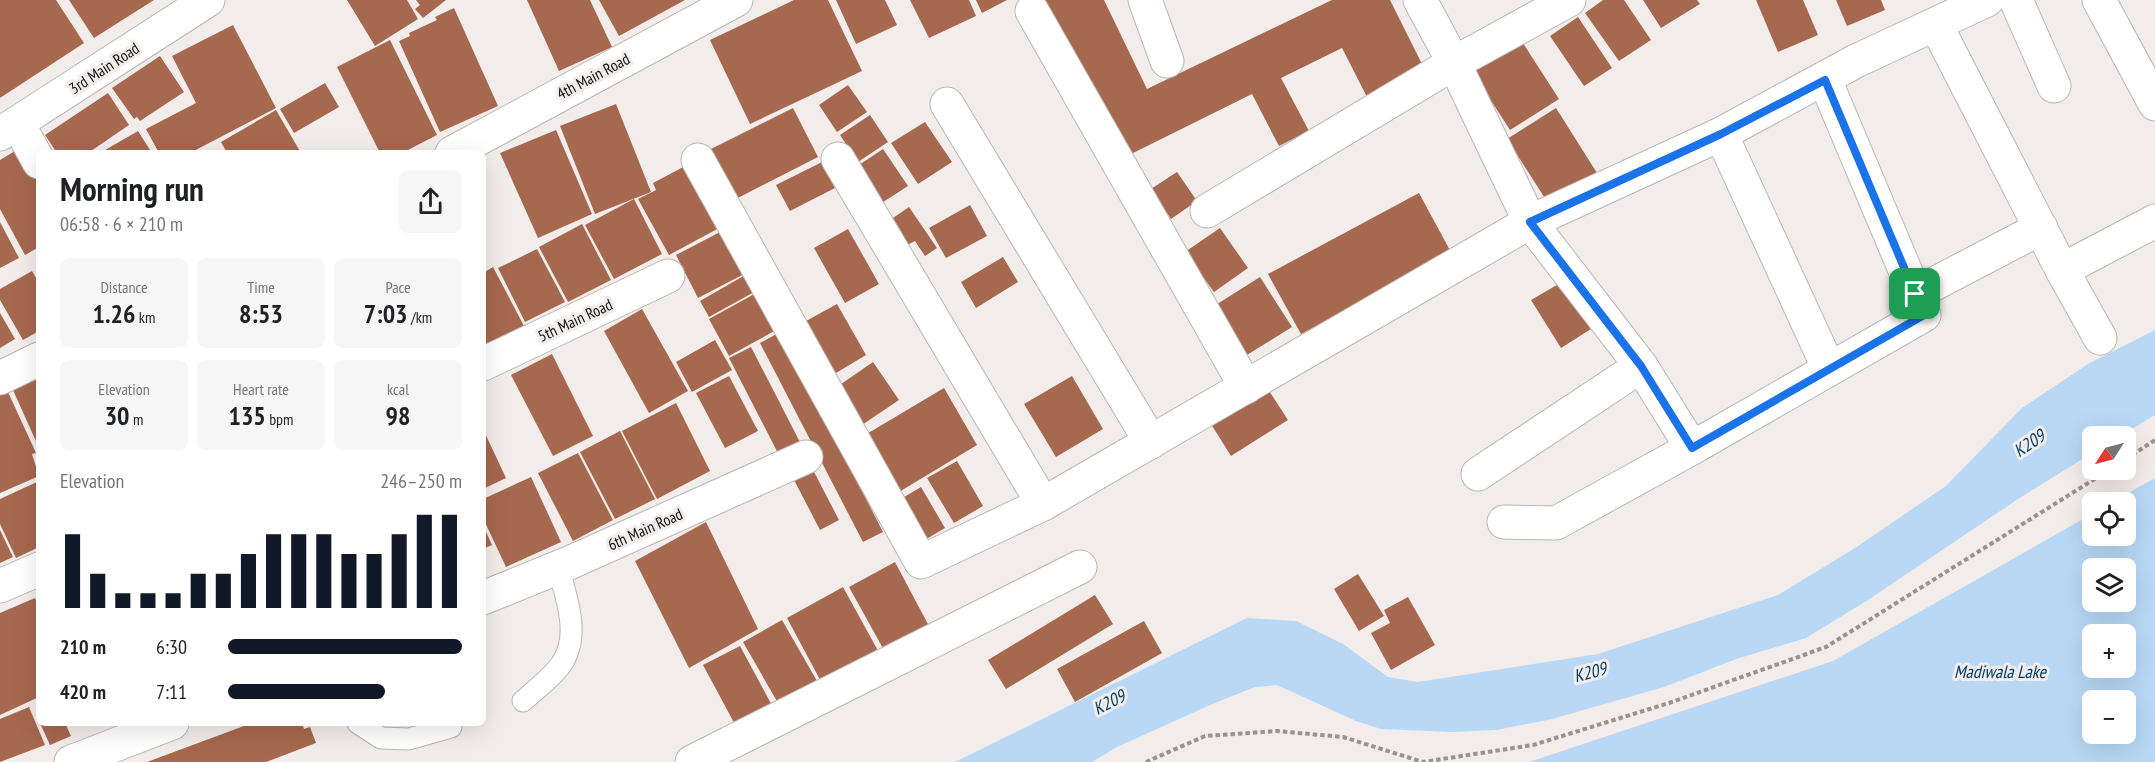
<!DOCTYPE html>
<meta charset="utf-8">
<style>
body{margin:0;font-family:"PT Sans Narrow",sans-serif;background:#f6f6f6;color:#202124;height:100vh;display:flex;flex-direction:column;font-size:22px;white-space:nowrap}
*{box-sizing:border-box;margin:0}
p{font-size:20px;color:#757577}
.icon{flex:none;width:33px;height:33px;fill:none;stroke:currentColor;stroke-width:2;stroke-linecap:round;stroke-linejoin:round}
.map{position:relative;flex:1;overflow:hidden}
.sheet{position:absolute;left:36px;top:150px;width:450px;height:576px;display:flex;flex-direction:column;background:#fff;border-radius:9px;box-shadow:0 6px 24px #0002}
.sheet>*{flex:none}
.needle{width:39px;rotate:234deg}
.controls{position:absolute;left:2082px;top:426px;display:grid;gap:12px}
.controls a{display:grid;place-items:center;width:54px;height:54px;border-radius:9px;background:#fff;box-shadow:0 6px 24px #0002;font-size:30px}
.pin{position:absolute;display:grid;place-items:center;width:51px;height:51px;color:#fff;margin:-26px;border-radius:12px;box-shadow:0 3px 9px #0006}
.round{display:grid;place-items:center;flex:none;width:63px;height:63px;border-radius:9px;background:#f6f6f6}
.overview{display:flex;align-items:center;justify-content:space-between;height:102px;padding:0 24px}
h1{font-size:33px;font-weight:700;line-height:45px}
.figures{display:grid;grid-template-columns:repeat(3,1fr);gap:9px;height:102px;padding:6px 24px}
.figures div{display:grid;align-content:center;border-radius:9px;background:#f6f6f6;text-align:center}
.figures b{font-size:26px;font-weight:700}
.figures small{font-size:16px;font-weight:400}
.figures p{font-size:16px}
.chart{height:168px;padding:12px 24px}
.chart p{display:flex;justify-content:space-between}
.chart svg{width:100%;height:108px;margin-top:6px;stroke:#111827;stroke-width:6}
ul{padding:0 24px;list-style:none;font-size:20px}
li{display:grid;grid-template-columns:96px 72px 1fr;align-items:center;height:45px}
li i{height:15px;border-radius:8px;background:#111827}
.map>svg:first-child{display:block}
.water{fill:#b8d8f6;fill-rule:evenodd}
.building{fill:#a6684e}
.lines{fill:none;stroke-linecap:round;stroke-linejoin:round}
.service-casing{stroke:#bbb6b4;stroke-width:23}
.minor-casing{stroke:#bbb6b4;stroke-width:35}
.path{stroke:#979392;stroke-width:4;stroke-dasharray:4.5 3;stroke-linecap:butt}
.service{stroke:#fff;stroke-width:21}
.minor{stroke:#fff;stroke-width:33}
.route-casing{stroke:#fff;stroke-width:12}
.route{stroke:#1a73e8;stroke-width:8}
.labels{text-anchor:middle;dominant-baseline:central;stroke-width:6;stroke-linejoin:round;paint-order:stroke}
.street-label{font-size:16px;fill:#11100f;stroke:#f2ecea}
.water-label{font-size:18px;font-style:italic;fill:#00406c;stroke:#f2ecea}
</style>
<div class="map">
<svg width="2155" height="762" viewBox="0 0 2155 762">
<rect width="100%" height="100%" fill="#f2ecea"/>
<g class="water">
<path d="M 2155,330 L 2155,415 L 2120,436 L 2092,436 L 2092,453 L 2018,499 L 1868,600 L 1806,638 L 1736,659 L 1664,687 L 1552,719 L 1496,730 L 1452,732 L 1381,729 L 1356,721 L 1277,685 L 1255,687 L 1210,705 L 1117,747 L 1092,762 L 955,762 L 1247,618 L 1296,621 L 1343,644 L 1388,677 L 1418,682 L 1598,654 L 1778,595 L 1855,548 L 1946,486 L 2022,408 L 2088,364 Z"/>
<path d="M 2155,478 L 2155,762 L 1529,762 L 1833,661 L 2092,514 L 2092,536 L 2126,536 L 2126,502 L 2112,502 ZM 2092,568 L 2126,568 L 2126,602 L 2092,602 ZM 2092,634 L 2126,634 L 2126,668 L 2092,668 ZM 2092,700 L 2126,700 L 2126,734 L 2092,734 Z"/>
</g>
<g class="building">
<path d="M 0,0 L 56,0 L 84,43 L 0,98 Z"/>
<path d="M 69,0 L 154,0 L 94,38 Z"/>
<path d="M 347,0 L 407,0 L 418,19 L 375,46 Z"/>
<path d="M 416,0 L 446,0 L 423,18 L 415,9 L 420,5 Z"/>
<path d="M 527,0 L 590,0 L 612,47 L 559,71 Z"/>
<path d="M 599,0 L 685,0 L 619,36 Z"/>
<path d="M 794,0 L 828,0 L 862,71 L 750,124 L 710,40 Z"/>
<path d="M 836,0 L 885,0 L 897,25 L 856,44 Z"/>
<path d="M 910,0 L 969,0 L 976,16 L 929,38 Z"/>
<path d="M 976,0 L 1007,0 L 982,13 Z"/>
<path d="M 1037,0 L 1104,0 L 1147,89 L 1332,0 L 1390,0 L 1424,68 L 1367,97 L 1342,48 L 1281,78 L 1309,131 L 1279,146 L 1252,94 L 1123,158 Z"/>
<path d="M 1603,0 L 1624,0 L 1651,40 L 1619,61 L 1585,13 Z"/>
<path d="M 1643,0 L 1697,0 L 1700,4 L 1661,28 Z"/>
<path d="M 1756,0 L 1803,0 L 1818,35 L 1778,52 Z"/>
<path d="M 1836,0 L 1881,0 L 1885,10 L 1847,26 Z"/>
<path d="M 454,8 L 498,106 L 440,132 L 399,41 L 410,36 L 409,33 L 437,20 L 435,17 Z"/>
<path d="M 1578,17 L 1612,68 L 1584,86 L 1550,36 Z"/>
<path d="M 233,25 L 276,108 L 190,153 L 159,153 L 146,129 L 196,103 L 172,56 Z"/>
<path d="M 1519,37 L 1559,99 L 1510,130 L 1470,68 Z"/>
<path d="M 390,40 L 437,135 L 402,153 L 380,153 L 337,67 Z"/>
<path d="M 160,56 L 184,92 L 140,121 L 137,117 L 134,119 L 112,88 Z"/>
<path d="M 325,83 L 339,107 L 294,133 L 280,109 Z"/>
<path d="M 848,85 L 867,112 L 837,132 L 819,105 Z"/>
<path d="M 108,93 L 129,125 L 88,153 L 57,153 L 45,135 Z"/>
<path d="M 616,104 L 651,192 L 595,214 L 560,126 Z"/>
<path d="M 793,108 L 818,157 L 728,203 L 703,153 Z"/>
<path d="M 1556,108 L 1597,173 L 1548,203 L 1507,139 Z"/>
<path d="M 276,110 L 301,153 L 227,153 L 221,142 Z"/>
<path d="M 870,115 L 888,142 L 858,162 L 840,135 Z"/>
<path d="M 925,122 L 952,162 L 918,184 L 891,143 Z"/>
<path d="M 556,130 L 592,214 L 538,238 L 500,153 Z"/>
<path d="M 138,131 L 152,153 L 100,153 Z"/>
<path d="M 20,148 L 39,182 L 39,247 L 25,255 L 0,209 L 0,160 Z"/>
<path d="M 883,149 L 908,186 L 877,206 L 853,169 Z"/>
<path d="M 822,162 L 835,188 L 790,211 L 776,185 Z"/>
<path d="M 687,165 L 721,227 L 669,255 L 638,199 L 656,190 L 653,183 Z"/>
<path d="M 1177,172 L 1197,201 L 1171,219 L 1151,189 Z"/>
<path d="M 1419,193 L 1452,254 L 1301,334 L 1268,274 Z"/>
<path d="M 634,199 L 662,254 L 614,279 L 585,225 Z"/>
<path d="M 970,205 L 987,236 L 946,258 L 929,228 Z"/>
<path d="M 909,207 L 937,248 L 925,256 L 915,241 L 907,245 L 890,220 Z"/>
<path d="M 0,222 L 19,258 L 0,268 Z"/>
<path d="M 582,224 L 611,280 L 568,302 L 539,247 Z"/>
<path d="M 1220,228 L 1248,268 L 1214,292 L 1185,252 Z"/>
<path d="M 848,229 L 879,284 L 845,303 L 814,248 Z"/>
<path d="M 722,231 L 744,274 L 698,298 L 676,255 Z"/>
<path d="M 537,249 L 565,302 L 525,322 L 498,268 Z"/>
<path d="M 1003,257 L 1018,282 L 976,308 L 961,282 Z"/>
<path d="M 493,267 L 524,326 L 486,346 L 483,341 L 483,273 Z"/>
<path d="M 32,271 L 39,283 L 39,331 L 23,340 L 0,300 L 0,289 Z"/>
<path d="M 747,274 L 756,291 L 709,317 L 700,301 Z"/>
<path d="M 1260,277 L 1292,327 L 1242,358 L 1211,308 Z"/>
<path d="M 1562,282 L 1591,329 L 1561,348 L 1531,300 Z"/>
<path d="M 758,292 L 778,329 L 729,356 L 709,319 Z"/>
<path d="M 837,304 L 866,355 L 826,379 L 797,326 Z"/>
<path d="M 642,309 L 688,391 L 649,413 L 604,331 Z"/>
<path d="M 0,313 L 15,339 L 0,348 Z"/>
<path d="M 780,332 L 883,532 L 863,542 L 760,343 Z"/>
<path d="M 715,340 L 732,370 L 692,392 L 676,362 Z"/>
<path d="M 751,347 L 803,448 L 781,459 L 729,358 Z"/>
<path d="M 552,354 L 593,436 L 553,456 L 511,375 Z"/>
<path d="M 873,362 L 899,400 L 856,429 L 831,391 Z"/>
<path d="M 729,376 L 758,431 L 725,448 L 696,393 Z"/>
<path d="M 1072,376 L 1103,429 L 1056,457 L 1024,404 Z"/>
<path d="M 39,378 L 39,448 L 13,390 Z"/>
<path d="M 1262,380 L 1288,420 L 1231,456 L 1206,416 Z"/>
<path d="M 944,388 L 977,445 L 894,495 L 860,438 Z"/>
<path d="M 8,392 L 36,453 L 32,454 L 39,476 L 0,493 L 0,395 Z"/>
<path d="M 676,403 L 710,471 L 657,499 L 622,431 Z"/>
<path d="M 483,429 L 506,478 L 483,489 Z"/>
<path d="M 620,431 L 655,499 L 615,519 L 580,452 Z"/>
<path d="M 578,453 L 613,520 L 573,541 L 538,473 Z"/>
<path d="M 957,461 L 983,506 L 954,523 L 927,478 Z"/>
<path d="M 812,468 L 839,520 L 820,530 L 793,478 Z"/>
<path d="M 531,477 L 561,542 L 506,567 L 483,518 L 483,499 Z"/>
<path d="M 39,481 L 39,547 L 16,558 L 0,524 L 0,499 Z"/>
<path d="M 921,487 L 945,528 L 918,544 L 894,503 Z"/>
<path d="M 706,522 L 758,629 L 689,668 L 635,561 Z"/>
<path d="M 483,525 L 492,545 L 483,549 Z"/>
<path d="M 0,530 L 13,557 L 0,563 Z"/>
<path d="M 895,562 L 930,628 L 885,652 L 849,587 Z"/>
<path d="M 1358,574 L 1384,616 L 1359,631 L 1334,589 Z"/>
<path d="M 843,587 L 882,658 L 825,689 L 787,618 Z"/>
<path d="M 1095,595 L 1113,624 L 1006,689 L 988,660 Z"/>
<path d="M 1408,597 L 1435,645 L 1391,670 L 1371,633 L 1390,623 L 1384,610 Z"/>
<path d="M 35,598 L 39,608 L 39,697 L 0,715 L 0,613 Z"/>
<path d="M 782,620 L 821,688 L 782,710 L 743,642 Z"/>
<path d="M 1144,621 L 1162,653 L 1075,702 L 1057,669 Z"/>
<path d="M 740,646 L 775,711 L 738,730 L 703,665 Z"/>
<path d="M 29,707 L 45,745 L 0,762 L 0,719 Z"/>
<path d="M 40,723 L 65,723 L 71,736 L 50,745 Z"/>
<path d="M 252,723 L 302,723 L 304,729 L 310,727 L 316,743 L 266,762 L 147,762 Z"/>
</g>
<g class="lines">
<defs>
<g id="service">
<path d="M 523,701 C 535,690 550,679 560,666 C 582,637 566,597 558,567"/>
<path d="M 358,723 L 381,738 L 409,739 L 451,727"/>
</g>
<g id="minor">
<path d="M 1145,0 L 1167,61"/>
<path d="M 1420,0 L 1454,63 L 1530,222 L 1721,134 L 1856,61 L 1987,0"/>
<path d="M 2016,0 L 2054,86"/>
<path d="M 2099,0 L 2155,104"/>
<path d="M 1032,11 L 1246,387"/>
<path d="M 1936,25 L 2062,270 L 2100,338"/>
<path d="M 947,104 L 1151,442"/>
<path d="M 18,124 L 39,162"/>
<path d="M 0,134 L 208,0"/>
<path d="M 1721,134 L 1829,369"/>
<path d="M 452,153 L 736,0"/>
<path d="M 838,159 L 1043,504"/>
<path d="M 698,160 L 921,562 L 1043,504 L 1530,222 L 1641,366 L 1692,448 L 1924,315 L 1825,80"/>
<path d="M 1207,211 L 1454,63 L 1569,0"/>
<path d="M 2062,270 L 2155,221"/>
<path d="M 1915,294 L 2041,228"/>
<path d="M 483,364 L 668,276"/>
<path d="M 0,378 L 39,359"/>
<path d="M 1478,474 L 1641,366"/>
<path d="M 1504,522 L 1556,523 L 1692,448"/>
<path d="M 0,586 L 39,569"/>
<path d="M 483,598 L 569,563 L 806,457"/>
<path d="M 71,762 L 172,723"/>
<path d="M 692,762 L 1080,567"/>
</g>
</defs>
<use href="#service" class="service-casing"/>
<use href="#minor" class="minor-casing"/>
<g class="path">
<path d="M 2126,459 L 2155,440"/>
<path d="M 1146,762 L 1205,736 L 1277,731 L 1343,737 L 1423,762 L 1533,745 L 1669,703 L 1826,647 L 2109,470"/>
</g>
<use href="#service" class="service"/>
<use href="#minor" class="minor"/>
</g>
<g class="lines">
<defs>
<path id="route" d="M 1825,80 L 1924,315 L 1692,448 L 1641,366 L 1530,222 L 1721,134 Z"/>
</defs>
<use href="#route" class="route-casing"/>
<use href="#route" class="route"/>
</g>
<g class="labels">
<g class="street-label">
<text transform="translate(104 68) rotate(-33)">3rd Main Road</text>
<text transform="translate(593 76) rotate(-28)">4th Main Road</text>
<text transform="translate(575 320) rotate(-25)">5th Main Road</text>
<text transform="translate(645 529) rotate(-24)">6th Main Road</text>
</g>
<g class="water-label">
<text transform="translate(2029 443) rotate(-34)">K209</text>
<text x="2000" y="671">Madiwala Lake</text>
<text transform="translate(1590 672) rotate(-15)">K209</text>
<text transform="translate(1109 702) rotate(-27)">K209</text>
</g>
</g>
</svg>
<div class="controls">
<a><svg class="needle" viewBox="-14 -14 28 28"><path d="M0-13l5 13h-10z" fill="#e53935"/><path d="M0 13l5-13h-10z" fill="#757577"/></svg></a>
<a><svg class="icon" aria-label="locate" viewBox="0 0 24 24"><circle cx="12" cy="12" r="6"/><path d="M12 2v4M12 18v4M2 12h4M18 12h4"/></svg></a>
<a><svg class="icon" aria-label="layers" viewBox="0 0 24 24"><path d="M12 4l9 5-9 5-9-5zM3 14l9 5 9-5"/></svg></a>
<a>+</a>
<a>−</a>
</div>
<div class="pin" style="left:1915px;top:294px;background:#1e9e55"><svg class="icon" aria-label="arrive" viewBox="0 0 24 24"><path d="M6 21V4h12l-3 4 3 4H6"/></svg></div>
<section class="sheet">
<div class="overview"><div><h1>Morning run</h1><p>06:58 · 6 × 210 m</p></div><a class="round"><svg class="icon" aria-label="share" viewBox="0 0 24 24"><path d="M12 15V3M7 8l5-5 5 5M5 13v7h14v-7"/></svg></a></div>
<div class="figures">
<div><p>Distance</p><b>1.26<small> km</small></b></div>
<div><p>Time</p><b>8:53</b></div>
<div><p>Pace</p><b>7:03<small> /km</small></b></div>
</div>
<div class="figures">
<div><p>Elevation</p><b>30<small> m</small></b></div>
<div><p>Heart rate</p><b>135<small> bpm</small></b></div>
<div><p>kcal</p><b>98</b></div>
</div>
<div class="chart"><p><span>Elevation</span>246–250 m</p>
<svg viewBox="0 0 160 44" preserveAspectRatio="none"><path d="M5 44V14M15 44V30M25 44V38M35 44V38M45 44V38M55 44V30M65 44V30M75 44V22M85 44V14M95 44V14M105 44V14M115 44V22M125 44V22M135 44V14M145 44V6M155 44V6"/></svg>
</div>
<ul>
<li><b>210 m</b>6:30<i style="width:100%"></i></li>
<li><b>420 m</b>7:11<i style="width:67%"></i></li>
</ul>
</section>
</div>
